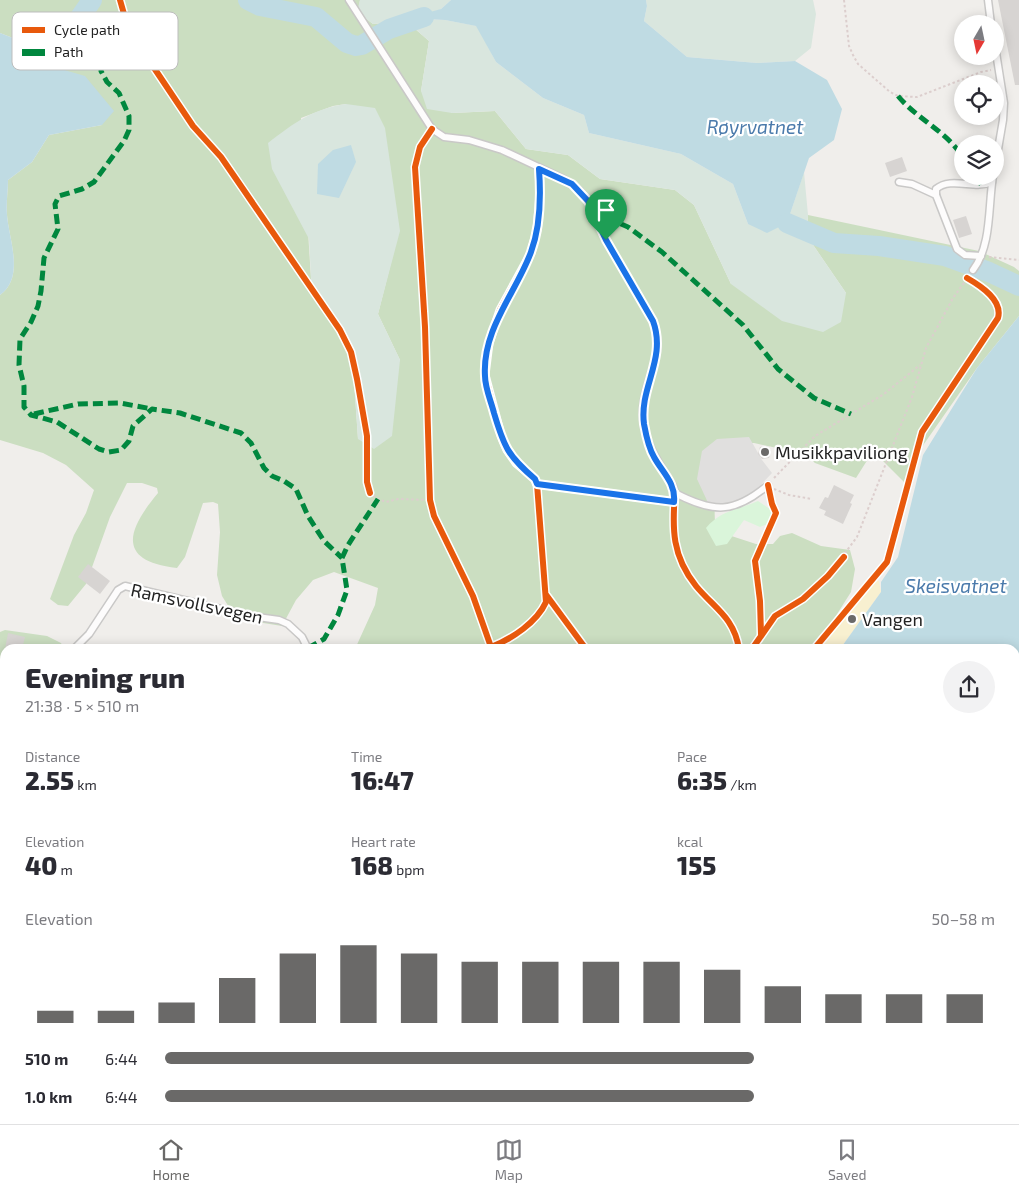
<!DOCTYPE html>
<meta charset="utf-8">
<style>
body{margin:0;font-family:"Exo 2",sans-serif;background:#f2f2f3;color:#2b2b33;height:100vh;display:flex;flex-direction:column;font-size:19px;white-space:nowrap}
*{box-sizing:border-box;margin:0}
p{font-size:16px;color:#7c7c81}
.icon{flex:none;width:28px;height:28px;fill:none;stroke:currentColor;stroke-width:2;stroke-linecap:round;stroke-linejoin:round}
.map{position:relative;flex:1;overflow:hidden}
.side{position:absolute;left:0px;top:644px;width:1020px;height:481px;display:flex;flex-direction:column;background:#fff;border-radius:15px 15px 0 0;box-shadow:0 2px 12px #0003}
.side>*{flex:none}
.needle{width:32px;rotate:189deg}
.tools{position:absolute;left:954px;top:15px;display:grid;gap:10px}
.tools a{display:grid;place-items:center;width:50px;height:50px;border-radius:50%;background:#fff;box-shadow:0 2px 12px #0003;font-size:25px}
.pin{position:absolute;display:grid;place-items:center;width:42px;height:42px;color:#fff;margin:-51px -21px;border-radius:50% 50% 50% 0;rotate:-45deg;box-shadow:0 0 5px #0007}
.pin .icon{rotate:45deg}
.round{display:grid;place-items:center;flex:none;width:52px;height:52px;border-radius:26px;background:#f2f2f3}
.overview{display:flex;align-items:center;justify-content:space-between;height:85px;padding:0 25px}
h1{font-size:28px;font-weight:800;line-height:38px}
.metrics{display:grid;grid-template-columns:repeat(3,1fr);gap:8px;height:85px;padding:5px 25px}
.metrics div{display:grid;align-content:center}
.metrics b{font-size:25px;font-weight:800}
.metrics small{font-size:14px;font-weight:400}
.metrics p{font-size:14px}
.chart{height:140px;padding:10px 25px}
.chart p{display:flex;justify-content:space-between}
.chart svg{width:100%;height:90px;margin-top:5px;stroke:#6a6968;stroke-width:6}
ul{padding:0 25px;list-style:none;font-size:16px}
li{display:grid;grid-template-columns:80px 60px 1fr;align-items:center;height:38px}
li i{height:12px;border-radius:6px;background:#6a6968}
.menu{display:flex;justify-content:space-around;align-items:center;height:70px;border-top:1px solid #e1e1e2;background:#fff;font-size:14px;color:#7c7c81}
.menu a{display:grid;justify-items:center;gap:2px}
.menu .on{color:#6a6968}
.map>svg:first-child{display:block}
.residential{fill:#dfdedc}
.forest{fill:#cbdec1;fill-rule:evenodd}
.wetland{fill:#d9e6de}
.sand{fill:#f8f0d0}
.park{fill:#daf5da}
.parking{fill:#e0dfde}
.water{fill:#bfdbe3}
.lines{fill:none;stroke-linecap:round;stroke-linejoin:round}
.river{stroke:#bfdbe3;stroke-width:20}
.building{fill:#d7d4d2}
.service-casing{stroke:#c9c8c7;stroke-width:9}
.minor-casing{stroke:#c9c8c7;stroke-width:15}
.secondary-casing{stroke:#999a82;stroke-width:21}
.path{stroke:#dccecd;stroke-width:2;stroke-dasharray:2.5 2.5;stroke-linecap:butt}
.service{stroke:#fdfcfc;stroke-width:6}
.minor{stroke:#fdfcfc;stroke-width:12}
.secondary{stroke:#f4f4ed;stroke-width:19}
.quiet{stroke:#00873e;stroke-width:5;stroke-dasharray:10 5;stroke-linecap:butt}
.cycleway-casing{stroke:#fff;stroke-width:9}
.cycleway{stroke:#e8590c;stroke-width:6}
.route-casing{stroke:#fff;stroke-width:10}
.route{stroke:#1a73e8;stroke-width:6}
.poi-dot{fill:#6a6968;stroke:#fff;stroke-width:2}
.labels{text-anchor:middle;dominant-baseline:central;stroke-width:4.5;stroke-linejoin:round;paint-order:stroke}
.poi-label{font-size:18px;fill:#222;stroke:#fff;text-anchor:start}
.street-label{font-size:18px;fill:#222;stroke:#fff}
.water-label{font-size:19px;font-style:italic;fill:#4a7aab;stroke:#fff}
.key{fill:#fff;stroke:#bdbdbd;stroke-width:1}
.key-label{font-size:14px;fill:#222}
</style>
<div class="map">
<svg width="1019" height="1124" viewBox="0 0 1019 1124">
<rect width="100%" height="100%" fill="#f0eeeb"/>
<path class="residential" d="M 267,1120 L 717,1120 L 722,1124 L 254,1124 Z"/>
<g class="forest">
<path d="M 0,0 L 360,0 L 358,12 L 373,24 L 406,21 L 429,41 L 421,91 L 452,113 L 495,111 L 526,149 L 568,155 L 600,179 L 675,190 L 694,205 L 731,284 L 846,293 L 807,236 L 808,215 L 979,251 L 1014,267 L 1019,271 L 1019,316 L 977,368 L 910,464 L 904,482 L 878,456 L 868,459 L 856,478 L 815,463 L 805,454 L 754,443 L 729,443 C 721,472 711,500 716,531 L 756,544 L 773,544 L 780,536 L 792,533 L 821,546 L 850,550 L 855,569 L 851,592 L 815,649 L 355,649 L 375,605 L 378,588 L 334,572 L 313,580 L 296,600 L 282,626 L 257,622 L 232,612 L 222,596 L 217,575 L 220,532 L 218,504 L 213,502 L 203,503 L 185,557 L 177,568 C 116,561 127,530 158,493 L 157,488 L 142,483 L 127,483 L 110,517 L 86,584 L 68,606 L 58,605 L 50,599 L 74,535 L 86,513 L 94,490 L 66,465 L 43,453 L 0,440 L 0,295 C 25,277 9,240 7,215 C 6,203 8,191 8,180 L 32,162 L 49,135 L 102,125 L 47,65 L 30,67 L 18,40 L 0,33 ZM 346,104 L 399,231 L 378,314 L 400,360 L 358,439 L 352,352 L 312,295 L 301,118 L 333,106 Z"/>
<path d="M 5,630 L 47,636 L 61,643 L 64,649 L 5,649 L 5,986 L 0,987 L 0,632 Z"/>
<path d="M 5,1056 L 5,1120 L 113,1120 L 115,1124 L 0,1124 L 0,1057 Z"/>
<path d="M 717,1120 L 927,1120 L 933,1124 L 722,1124 Z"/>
</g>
<g class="wetland">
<path d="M 360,0 L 451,0 L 441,9 L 424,19 L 445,20 L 477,26 L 496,62 L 543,98 L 584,115 L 589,133 L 681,154 L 733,184 L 748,224 L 787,223 L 804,172 L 808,215 L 807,236 L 846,293 L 841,322 L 823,332 L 782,321 L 731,284 L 694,205 L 675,190 L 600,179 L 568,155 L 526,149 L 495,111 L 452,113 L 427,109 L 421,91 L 429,41 L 406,21 L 373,24 L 357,12 Z"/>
<path d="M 646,0 L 813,0 L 816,14 L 811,48 L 795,61 L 757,63 L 687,57 L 644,21 L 647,6 Z"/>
<path d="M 346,104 L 375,108 L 385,128 L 400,231 L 378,314 L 400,360 L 392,436 L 374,449 L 358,439 L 352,352 L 312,295 L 309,239 L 272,169 L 268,143 C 294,123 312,109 346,104 Z"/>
</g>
<path class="sand" d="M 876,580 L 879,581 L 881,592 L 840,649 L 818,649 L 821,644 Z"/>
<path class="park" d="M 758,501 L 770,509 L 774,521 L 760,527 L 744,520 L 727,544 L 716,546 L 706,528 C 721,510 737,510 758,501 Z"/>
<path class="parking" d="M 749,437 L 762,460 L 772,473 L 752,494 L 734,505 L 710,507 L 697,479 L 702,451 L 717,439 Z"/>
<g class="water">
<path d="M 451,0 L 646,0 L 647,6 L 644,21 L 687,57 L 757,63 L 795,61 L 827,80 L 842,109 L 834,140 L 809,158 L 787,223 L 767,233 L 748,224 L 733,184 L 681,154 L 589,133 L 584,115 L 543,98 L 496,62 L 476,26 L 445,20 L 424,19 L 423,14 L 441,9 Z"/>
<path d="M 0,33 L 18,40 L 30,67 L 47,65 L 85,76 L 114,111 L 102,125 L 49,135 L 32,162 L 8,180 C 8,191 6,203 7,215 C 9,240 25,277 0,295 Z"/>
<path d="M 351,145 L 356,162 L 339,198 L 317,194 L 318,164 L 333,150 Z"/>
<path d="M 1019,316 L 1019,1124 L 933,1124 L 927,1120 L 1015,1120 L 1015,649 L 840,649 L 881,592 L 881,582 L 898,557 L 923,455 L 977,368 Z"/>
</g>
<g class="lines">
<g class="river">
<path d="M 248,0 L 260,6 L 316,17 L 347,43 L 356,46 L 362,45 L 389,29 L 424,17"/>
<path d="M 47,65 L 92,0"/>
<path d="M 787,223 L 834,243 L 879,246 L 945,256 L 989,272 L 1019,286"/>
<path d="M 806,1120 L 808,1124"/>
</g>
</g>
<g class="building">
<path d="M 998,0 L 1019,0 L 1019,85 L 1015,85 Z"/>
<path d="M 902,157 L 907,171 L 890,177 L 885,163 Z"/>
<path d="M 966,216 L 972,234 L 959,238 L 953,220 Z"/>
<path d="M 767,446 L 771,451 L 769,458 L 762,459 L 758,454 L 760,447 Z"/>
<path d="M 834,485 L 854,495 L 850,503 L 852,504 L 843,524 L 824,515 L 826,511 L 819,508 L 825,497 L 828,498 Z"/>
<path d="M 88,564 L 110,581 L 100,594 L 78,577 Z"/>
<path d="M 8,633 L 25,637 L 22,649 L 5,649 Z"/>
</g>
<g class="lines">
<defs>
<g id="service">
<path d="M 349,0 L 432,129 L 444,137 L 469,140 L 502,150 L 564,179 L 580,191 L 588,201 L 606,240 L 653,321 C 666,356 645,376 643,408 C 641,441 658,460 673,486 L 675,493 C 713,513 734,514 768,485"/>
<path d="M 988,0 L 991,24"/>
<path d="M 995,46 L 1004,103 L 1003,120 L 995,167"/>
<path d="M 899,182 L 912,184 L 936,195 L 957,249 L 965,255 L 981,256"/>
<path d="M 936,195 L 936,189 C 951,176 975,190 992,182"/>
<path d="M 973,270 C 992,245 988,206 993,176"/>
<path d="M 74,649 L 89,634 L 118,590 L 125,586 L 250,616 L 279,620 L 288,624 L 302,637 L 308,649"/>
<path d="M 3,704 L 5,700"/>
</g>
<path id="minor" d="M 419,1124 L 427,1120"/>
<g id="secondary">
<path d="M 733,1120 L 739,1124"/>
<path d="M 263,1124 L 271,1120"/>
</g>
</defs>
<use href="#service" class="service-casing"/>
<use href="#minor" class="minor-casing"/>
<use href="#secondary" class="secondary-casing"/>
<g class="path">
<path d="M 120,0 L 128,28 L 140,47 L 193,126 L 221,157 L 340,330 L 351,352 L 357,379 L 367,436 L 367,482 L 370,493 L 378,499 L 386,502 L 398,499 L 430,500"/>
<path d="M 844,0 L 849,46 L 853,55 L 858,64 L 890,92 L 898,96 L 917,97 L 981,72 L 991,70"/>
<path d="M 427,135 L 417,154 L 415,175 L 425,327 L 430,500 L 434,516 L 473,596 L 491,647 C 512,639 537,622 546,602 L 537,484 L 535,479 L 516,463 L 507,450 L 501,435 L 485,375 L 489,343 L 500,310 L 531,253 L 537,230 L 540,194 L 540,176"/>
<path d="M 989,257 L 1019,260"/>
<path d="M 774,478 L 815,436 L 884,394 L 920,365"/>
<path d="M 537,484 L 671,501"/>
<path d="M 774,489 L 789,495 L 812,499"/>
<path d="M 674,502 C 672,535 674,559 696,586 C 714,608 734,618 739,649"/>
<path d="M 547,596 L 586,649"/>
<path d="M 761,634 L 760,601 L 755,561 L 776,513 L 770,495"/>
<path d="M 752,649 L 771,620 L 803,599 L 828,576 L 857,537 L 912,397 L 926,348 L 953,298 L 969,276"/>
<path d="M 814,649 L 887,562 L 922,432 L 998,318 C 1002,301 983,287 970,279"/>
<path d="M 694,1120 L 696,1124"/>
<path d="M 795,1120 L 796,1124"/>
<path d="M 235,1124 L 244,1120"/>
</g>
<use href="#service" class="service"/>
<use href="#minor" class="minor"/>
<use href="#secondary" class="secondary"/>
<g class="quiet">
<path d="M 128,28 L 102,60 L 101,71 L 107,82 L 119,93 L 129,116 L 129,130 L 124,141 L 94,182 L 82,189 L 59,196 L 55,204 L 58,229 L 44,258 L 41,291 L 38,306 L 31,322 L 20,339 L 19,365 L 24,386 L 24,407 L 31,415 L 57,422 L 99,449 L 109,452 L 121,450 L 129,441 L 133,426 L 152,409 L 180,413 L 241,433 L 251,443 L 264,468 L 272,476 L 284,481 L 296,489 L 308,516 L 324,541 L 342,558"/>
<path d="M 898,96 C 917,119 946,131 962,156"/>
<path d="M 976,176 L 982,186"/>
<path d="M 593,212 L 628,227 L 662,252 L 743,325 L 778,369 L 814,398 L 851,414"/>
<path d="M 34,414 L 78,404 L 120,403 L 152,409"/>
<path d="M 308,648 L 324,639 L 338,615 L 347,590 L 342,558 L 348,545 L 378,499"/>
<path d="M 0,1011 L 5,1012"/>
</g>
<defs>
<g id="cycleway">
<path d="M 120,0 L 128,28 L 140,47 L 193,126 L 221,157 L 340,330 L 351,352 L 357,379 L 367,436 L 367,482 L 370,493"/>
<path d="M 432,129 L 420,147 L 415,167 L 425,327 L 430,500 L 434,516 L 473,596 L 491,647 C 512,639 537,622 546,602 L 537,484 L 535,479 L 516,463 L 507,450 L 501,435 L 485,375 L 489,343 L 500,310 L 531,253 L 537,230 L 540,194 L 539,169"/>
<path d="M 537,484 L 674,502"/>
<path d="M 675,493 C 672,529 672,556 696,586 C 714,608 734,617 739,649"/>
<path d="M 547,596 L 586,649"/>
<path d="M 761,634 L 760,601 L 755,561 L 776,513 L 772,504 L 768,485"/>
<path d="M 752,649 L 775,616 L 803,599 L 828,576 L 844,557"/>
<path d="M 814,649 L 887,562 L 922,432 L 998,318 C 1003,300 981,286 967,278"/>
</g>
</defs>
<use href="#cycleway" class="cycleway-casing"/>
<use href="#cycleway" class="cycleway"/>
</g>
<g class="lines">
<defs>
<path id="route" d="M 539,169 L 572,184 L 588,201 L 606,240 L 653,321 C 667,359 639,387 644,424 C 646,435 648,447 654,457 C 662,472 676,483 674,502 L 537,484 L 535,479 C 508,456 504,447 494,413 C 491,401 485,388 485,376 C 482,329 516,293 531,252 C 541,225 541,196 539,169 Z"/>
</defs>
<use href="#route" class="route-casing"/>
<use href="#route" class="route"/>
</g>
<g class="poi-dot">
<circle cx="765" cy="452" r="5"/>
<circle cx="852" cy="619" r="5"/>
</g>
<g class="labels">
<g class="poi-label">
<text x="775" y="452">Musikkpaviliong</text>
<text x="862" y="619">Vangen</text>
</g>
<g class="street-label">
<text transform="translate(197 603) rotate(12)">Ramsvollsvegen</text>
</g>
<g class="water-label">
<text x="755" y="126">Røyrvatnet</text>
<text x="956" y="585">Skeisvatnet</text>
</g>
</g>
<rect x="12" y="12" width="166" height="58" rx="8" class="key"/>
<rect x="22" y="27" width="23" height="6" fill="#e8590c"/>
<rect x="22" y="49" width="23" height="7" fill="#00873e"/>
<g class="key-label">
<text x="54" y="35">Cycle path</text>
<text x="54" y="57">Path</text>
</g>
</svg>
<div class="tools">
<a><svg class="needle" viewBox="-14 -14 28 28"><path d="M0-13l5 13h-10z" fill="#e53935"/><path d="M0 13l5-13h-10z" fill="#7c7c81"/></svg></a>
<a><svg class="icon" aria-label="locate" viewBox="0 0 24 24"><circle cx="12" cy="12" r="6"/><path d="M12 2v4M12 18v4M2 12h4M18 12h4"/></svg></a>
<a><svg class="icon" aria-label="layers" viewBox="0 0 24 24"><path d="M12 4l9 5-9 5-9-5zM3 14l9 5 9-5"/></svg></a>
</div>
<div class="pin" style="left:606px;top:240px;background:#1e9e55"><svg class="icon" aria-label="arrive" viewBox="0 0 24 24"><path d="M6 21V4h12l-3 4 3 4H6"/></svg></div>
<section class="side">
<div class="overview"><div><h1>Evening run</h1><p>21:38 · 5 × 510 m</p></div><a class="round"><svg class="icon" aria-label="share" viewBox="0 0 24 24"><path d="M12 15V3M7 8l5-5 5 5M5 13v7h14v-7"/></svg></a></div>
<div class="metrics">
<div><p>Distance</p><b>2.55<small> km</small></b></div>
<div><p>Time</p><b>16:47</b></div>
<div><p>Pace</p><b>6:35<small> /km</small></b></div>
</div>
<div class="metrics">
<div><p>Elevation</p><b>40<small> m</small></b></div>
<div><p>Heart rate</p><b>168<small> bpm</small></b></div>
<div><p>kcal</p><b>155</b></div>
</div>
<div class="chart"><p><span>Elevation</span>50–58 m</p>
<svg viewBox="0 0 160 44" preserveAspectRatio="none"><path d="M5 44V38M15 44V38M25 44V34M35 44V22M45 44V10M55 44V6M65 44V10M75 44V14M85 44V14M95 44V14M105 44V14M115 44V18M125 44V26M135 44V30M145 44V30M155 44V30"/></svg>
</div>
<ul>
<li><b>510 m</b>6:44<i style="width:71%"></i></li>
<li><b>1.0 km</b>6:44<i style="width:71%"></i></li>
</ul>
</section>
</div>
<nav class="menu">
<a class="on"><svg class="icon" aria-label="home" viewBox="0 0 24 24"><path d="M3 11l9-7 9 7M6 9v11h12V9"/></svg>Home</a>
<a><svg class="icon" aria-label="map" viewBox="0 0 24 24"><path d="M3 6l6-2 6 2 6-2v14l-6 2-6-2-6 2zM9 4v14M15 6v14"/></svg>Map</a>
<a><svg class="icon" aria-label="saved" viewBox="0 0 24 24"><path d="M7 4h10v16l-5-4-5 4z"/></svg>Saved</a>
</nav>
